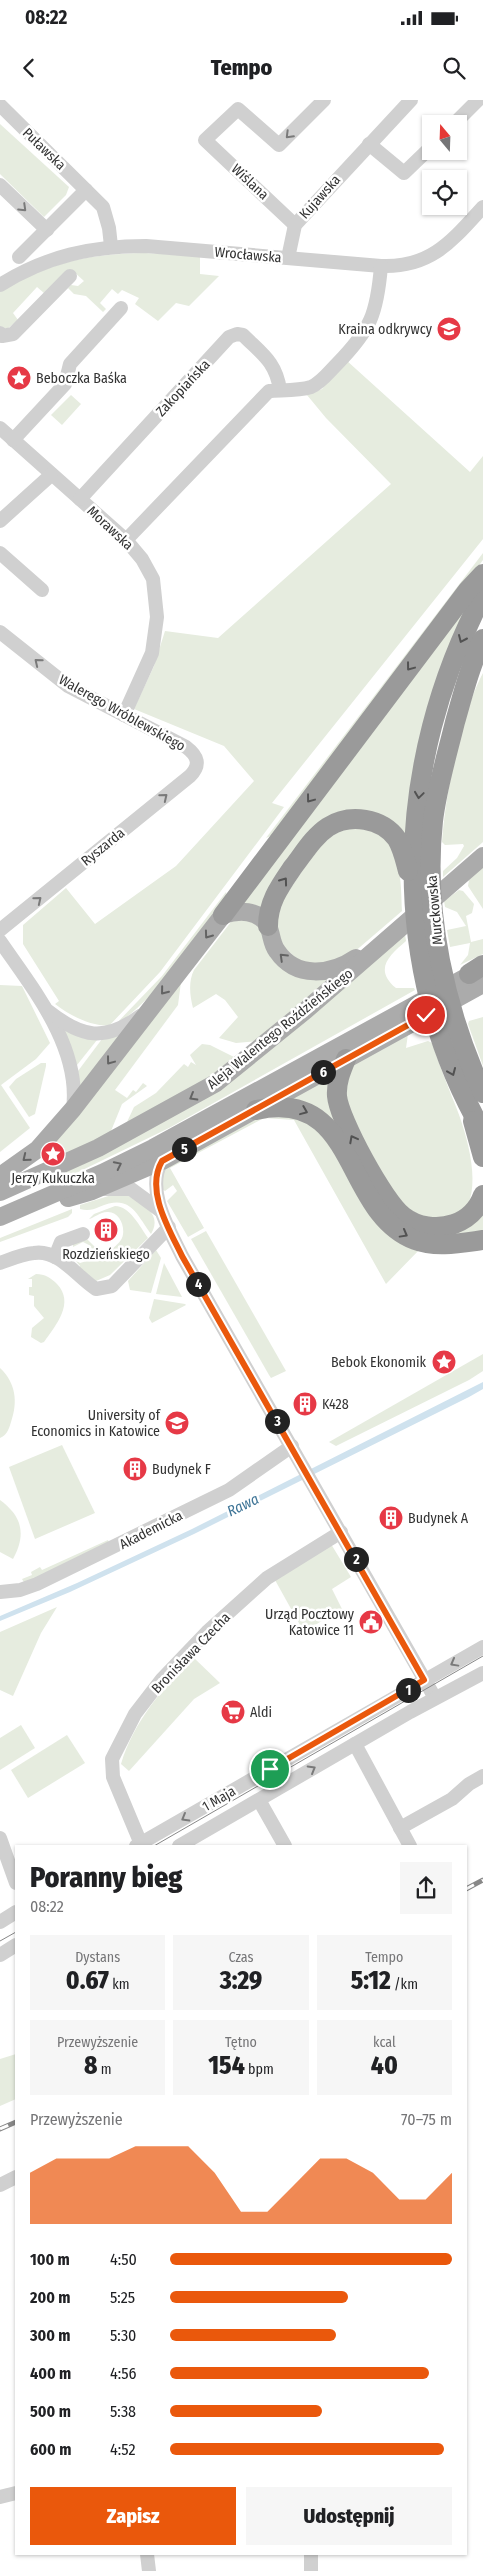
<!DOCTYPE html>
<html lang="pl">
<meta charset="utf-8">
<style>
body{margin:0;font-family:"Fira Sans Condensed",sans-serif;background:#f6f6f6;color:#202124;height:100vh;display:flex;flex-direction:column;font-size:19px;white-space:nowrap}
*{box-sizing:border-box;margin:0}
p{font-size:16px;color:#757577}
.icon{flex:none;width:28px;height:28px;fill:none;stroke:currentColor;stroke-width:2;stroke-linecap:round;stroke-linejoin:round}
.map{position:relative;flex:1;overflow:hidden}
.side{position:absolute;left:15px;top:1745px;width:452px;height:710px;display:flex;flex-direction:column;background:#fff;border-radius:0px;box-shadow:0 1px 4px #0004}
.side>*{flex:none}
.needle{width:32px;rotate:341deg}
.tools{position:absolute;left:422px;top:15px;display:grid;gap:10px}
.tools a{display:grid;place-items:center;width:45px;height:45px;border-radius:0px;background:#fff;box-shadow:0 1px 4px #0004;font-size:25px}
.pin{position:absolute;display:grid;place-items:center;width:42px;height:42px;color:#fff;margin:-21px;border:2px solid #fff;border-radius:50%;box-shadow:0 1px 5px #0007}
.km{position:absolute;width:25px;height:25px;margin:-12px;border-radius:50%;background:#222;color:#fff;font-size:14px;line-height:25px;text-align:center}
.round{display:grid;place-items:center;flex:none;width:52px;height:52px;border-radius:0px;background:#f6f6f6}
.headline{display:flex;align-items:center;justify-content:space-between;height:85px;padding:0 15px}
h1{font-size:28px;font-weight:800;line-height:38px}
.figures{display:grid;grid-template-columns:repeat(3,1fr);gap:8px;height:85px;padding:5px 15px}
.figures div{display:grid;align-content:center;border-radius:0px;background:#f6f6f6;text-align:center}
.figures b{font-size:25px;font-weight:800}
.figures small{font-size:14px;font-weight:400}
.figures p{font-size:14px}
.chart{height:140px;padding:10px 15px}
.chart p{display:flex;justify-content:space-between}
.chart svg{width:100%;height:90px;margin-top:5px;fill:#ea580c;opacity:.7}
.action{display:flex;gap:10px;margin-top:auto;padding:10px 15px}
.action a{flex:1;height:58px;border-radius:0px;background:#ea580c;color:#fff;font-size:20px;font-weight:800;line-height:58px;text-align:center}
.action a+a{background:#f6f6f6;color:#202124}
ul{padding:0 15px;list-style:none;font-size:16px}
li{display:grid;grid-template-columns:80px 60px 1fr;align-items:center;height:38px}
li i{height:12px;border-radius:6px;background:#ea580c}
.status{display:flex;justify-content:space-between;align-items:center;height:35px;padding:0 25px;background:#fff;direction:ltr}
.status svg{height:14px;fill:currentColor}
header{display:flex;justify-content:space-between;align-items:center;height:65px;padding:0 15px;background:#fff;font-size:22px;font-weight:800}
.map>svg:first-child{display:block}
.green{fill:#e6ecdf}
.water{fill:#cfe2ee}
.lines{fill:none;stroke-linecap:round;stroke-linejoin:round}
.minor{stroke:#d0d0d0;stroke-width:14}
.major{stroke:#ababab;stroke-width:18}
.highway{stroke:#9a9a9a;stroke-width:20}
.tram{stroke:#888;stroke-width:1}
.rail-casing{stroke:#888;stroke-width:5}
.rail{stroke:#fff;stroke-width:3;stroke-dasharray:9;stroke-linecap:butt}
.oneway{stroke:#7a7a7a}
.oneway2{stroke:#525252}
.oneway3{stroke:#636363}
.route-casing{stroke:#fff;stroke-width:10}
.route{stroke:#ea580c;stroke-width:6}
.labels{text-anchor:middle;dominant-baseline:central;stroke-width:5;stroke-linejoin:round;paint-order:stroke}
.street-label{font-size:14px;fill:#333;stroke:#fff}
.poi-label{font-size:14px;fill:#333;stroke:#fff;text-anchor:start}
.water-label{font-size:15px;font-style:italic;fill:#3f7597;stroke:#fff}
</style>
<div class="status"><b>08:22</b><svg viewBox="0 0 49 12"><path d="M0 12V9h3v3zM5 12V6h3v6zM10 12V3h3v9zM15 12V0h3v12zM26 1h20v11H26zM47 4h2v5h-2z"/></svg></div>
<header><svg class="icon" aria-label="back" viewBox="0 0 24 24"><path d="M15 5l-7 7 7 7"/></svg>Tempo<svg class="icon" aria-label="search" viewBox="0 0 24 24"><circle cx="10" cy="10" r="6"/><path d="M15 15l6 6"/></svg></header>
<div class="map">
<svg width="483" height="2471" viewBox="0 0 483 2471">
<rect width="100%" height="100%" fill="#fff"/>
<g class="green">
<path d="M 0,24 L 69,87 L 66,95 L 44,117 L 0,74 Z"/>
<path d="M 145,153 L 200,156 L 200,174 L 219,176 L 189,206 L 176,203 L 158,221 L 135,204 L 139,198 L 122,190 L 118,194 L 112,189 L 100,203 L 106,209 L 103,212 L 86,196 L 74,194 L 68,188 L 71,185 L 78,186 L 84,181 L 73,171 L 44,193 L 37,187 L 13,213 L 18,220 L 7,229 L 0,226 L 0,192 C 50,162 87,154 145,153 Z"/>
<path d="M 346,260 L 470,372 L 483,356 L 483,439 L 272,703 L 284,707 L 160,872 L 109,926 C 88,925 71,916 55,904 L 59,901 L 23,844 L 23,825 L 66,788 L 95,824 L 176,766 L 254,681 L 224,646 L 134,609 L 154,566 L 165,531 L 218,538 L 391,384 L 326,318 L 307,295 L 322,289 Z"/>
<path d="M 71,295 L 81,304 L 62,325 L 51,315 Z"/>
<path d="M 483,453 L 483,460 L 275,734 L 266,738 Z"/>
<path d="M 467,502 L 408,737 L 343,714 L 262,810 L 243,804 Z"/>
<path d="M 483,573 L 483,742 L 443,777 L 443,771 L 457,758 L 464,746 L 463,744 L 445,745 L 442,742 C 445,695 461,614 483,573 Z"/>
<path d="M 343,728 C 351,728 362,726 370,729 C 402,738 401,784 402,811 L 346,859 L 313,865 L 297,859 L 285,848 L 278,834 L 276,810 L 319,746 Z"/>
<path d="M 483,767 L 483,809 L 468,786 L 469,780 Z"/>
<path d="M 459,790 L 463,791 L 474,804 L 472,813 L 466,816 L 471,842 L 483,839 L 483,854 L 460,865 L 468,855 L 470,843 L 450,847 L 447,830 L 466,826 L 457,812 L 445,807 L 444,801 Z"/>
<path d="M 226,792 L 228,798 C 194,840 158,898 113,927 L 162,876 Z"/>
<path d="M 234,818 L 257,823 L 265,839 L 330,878 L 258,941 L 236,943 L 219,938 L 238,917 L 225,900 L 216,894 L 193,908 C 190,896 188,882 194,870 Z"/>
<path d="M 405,834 L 406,841 C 390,855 373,869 396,888 L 414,888 L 415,890 L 169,1028 L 68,1077 L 65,1071 L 137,1035 Z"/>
<path d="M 181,882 L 178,905 L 115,990 L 127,998 L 133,990 L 136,992 L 143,983 L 147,986 L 122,1004 L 111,1031 L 103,1037 L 58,1057 L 53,1044 Z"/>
<path d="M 0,885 L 22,886 L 50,943 L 36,959 L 1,985 L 30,1028 L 0,1052 Z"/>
<path d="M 483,917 L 483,966 L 468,924 L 469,921 Z"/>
<path d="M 58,926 L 97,940 L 77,965 Z"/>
<path d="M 408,934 L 406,948 L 428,941 L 432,943 C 438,961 445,979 452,997 C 465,1027 483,1084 465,1110 C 457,1116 442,1118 432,1121 L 400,1105 L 354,1027 L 343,991 L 351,966 Z"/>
<path d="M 120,935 L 80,986 L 78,971 L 102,939 Z"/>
<path d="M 202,944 L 210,945 L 236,958 L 205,981 L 127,1022 L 134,1007 L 156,993 L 184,964 L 188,967 L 191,962 L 196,965 L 190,955 Z"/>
<path d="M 41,963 L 46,963 L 46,966 L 35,1014 L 29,1017 L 9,987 L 16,979 Z"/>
<path d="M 335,971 C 334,984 331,995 334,1009 C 339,1027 350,1044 359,1060 C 377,1093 396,1137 441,1133 C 459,1132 473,1122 483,1109 L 483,1134 L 433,1138 L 404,1128 L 384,1108 L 333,1024 L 311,1008 L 283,1001 Z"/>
<path d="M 305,1016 L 421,1148 L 386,1184 L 294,1020 L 264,1018 L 170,1068 L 204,1128 L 188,1137 L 167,1101 L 177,1091 L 173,1085 L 165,1091 L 162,1089 L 161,1071 L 245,1019 Z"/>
<path d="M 121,1092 C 136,1100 165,1112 151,1134 C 135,1112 130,1094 99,1107 C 93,1110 87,1111 80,1109 L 80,1105 Z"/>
<path d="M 115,1106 C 130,1106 140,1127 148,1138 L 110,1175 L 96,1181 L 79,1168 L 80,1166 L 75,1160 L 80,1163 L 90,1160 L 93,1155 L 91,1146 L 83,1142 L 73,1147 L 73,1144 L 86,1138 L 100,1152 L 108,1152 C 113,1148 119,1144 122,1138 C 126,1128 120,1111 107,1112 C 100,1112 94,1118 89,1119 L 94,1114 Z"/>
<path d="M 72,1109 L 72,1113 L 68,1117 L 0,1142 L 0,1138 Z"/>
<path d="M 206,1131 L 286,1271 L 271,1278 L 269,1275 L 191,1139 Z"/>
<path d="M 156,1150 L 161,1158 L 151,1193 L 130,1190 L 128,1181 Z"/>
<path d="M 164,1163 L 182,1197 L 156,1194 Z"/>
<path d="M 36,1174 C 45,1174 51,1178 57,1184 C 75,1203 56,1225 44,1242 L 41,1243 L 31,1237 L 32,1228 L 44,1218 L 34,1206 L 34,1196 L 29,1195 L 29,1187 L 32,1187 L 32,1179 L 28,1179 Z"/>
<path d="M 154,1199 L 185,1204 L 186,1205 L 152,1223 L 149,1218 Z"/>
<path d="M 483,1254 L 483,1271 L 469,1280 L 336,1346 L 329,1342 Z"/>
<path d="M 0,1268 C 16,1283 18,1302 11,1322 C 9,1329 7,1335 0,1338 Z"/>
<path d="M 62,1345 L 95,1413 L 35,1439 L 9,1367 Z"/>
<path d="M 0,1400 C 23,1417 26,1435 13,1459 L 0,1452 Z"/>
<path d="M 108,1440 L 110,1445 L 25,1484 L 22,1479 L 32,1475 L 31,1472 L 40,1467 L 42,1470 Z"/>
<path d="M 331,1444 L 351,1477 L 332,1489 L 342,1509 L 310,1528 L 305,1529 L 300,1525 L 275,1480 Z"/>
<path d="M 57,1507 L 41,1533 L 13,1596 L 0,1590 L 0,1532 Z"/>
<path d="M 193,1557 L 220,1583 L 194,1599 L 129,1671 L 121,1664 C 134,1621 163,1588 193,1557 Z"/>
<path d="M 21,1625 L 35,1648 L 0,1670 L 0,1638 Z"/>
<path d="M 67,1635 L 85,1663 L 28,1698 L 11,1670 Z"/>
<path d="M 16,1954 L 16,1999 L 0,2006 L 0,1959 Z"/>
</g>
<path class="water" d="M 483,1282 L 483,1289 L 469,1297 L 194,1434 L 70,1492 L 0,1521 L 0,1516 L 77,1483 L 192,1429 Z"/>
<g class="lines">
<g class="minor">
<path d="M 0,5 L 103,107 L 109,128 L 111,146"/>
<path d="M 454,24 L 478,0"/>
<path d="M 369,44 L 404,73 L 431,47"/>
<path d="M 0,85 L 47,130"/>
<path d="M 295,125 L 205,40 L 238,9 L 279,45 L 324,0"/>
<path d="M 19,157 L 86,90"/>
<path d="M 288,158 L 295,125 L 411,0"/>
<path d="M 0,185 C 46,156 92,146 146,146 L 381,166 C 431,168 452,141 483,107"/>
<path d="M 0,233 L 2,236 L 13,234 L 70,176"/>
<path d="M 0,328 L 126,440 L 142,459 L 153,479 L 157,517 L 152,553 L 124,615"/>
<path d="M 13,340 L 65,284 L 70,264 L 121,208"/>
<path d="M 80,399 L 229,237 L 237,234 L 243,235 C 262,254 276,262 280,290"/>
<path d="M 0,421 L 51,375"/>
<path d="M 126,440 L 269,291 C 282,290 298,291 311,287 C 321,283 329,272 337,264 C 371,229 377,214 381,166"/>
<path d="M 0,453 L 42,490"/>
<path d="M 0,532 L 68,586 L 186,647 C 198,656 201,665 190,676 L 0,830"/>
<path d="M 0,841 C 33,889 81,947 73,1009"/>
<path d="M 48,911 C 82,938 105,942 140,916"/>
<path d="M 162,1061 C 145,1090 169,1129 182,1156 L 435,1598"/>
<path d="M 105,1089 L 131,1089 L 161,1111"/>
<path d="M 55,1157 L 61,1142 L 83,1134"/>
<path d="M 0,1163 C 11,1159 22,1154 34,1153 C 59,1149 77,1177 96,1189 L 112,1186 L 169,1127"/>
<path d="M 0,1492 L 20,1490 L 37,1484 L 229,1390 L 292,1346"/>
<path d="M 355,1644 L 410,1746"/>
<path d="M 259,1700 L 285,1746"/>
<path d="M 400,1728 L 452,1699 L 469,1684 L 483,1676"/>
<path d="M 0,1738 L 16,1783"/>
<path d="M 141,1744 L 113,1677 L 112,1659 L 135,1614 L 162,1579 L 207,1532 L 267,1478 L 341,1432"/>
<path d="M 136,1746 L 483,1547"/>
<path d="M 179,1746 L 410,1612 L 483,1573"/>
<path d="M 0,1822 L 16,1812"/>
<path d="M 0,1855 L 16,1845"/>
<path d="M 0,2085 L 16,2077"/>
<path d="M 0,2397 L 16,2393"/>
<path d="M 147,2454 L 149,2471"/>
<path d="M 311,2454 L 311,2471"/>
</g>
<g class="major">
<path d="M 0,1076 L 38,1049 L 73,1009 L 223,815 C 238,810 259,809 268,826 C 272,834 271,843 277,851 C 296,879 331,875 356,858"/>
<path d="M 0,1092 L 98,1048 L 216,983 L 306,910 L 483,756"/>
<path d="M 68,1098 L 92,1091 L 162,1061 L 483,884"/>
<path d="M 0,1117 L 102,1073 L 153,1048 L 481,869"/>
</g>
<g class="highway">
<path d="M 483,495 C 394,663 387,867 483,1032"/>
<path d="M 483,539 C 470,566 463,594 455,622 C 447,655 437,687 433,721 C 423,812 445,911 483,993"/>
<path d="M 223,815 L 468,490 L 483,474"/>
<path d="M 268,826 C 268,802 280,786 293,767 C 304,753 313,737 328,727 C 350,713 382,718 397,739 C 403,749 405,760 408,771"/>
<path d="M 469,874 L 483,865"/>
<path d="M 346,959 C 341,971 336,983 337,996 C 339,1019 384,1102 403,1116 C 417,1127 437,1130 454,1124 C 468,1119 478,1109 483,1095"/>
<path d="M 256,1010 C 359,987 342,1112 415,1140 C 436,1148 461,1143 483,1140"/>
<path d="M 473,1021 L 483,1057"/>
</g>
<g class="tram">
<path d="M 154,1746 L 483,1556"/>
<path d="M 0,1841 L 16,1832"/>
</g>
<defs>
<g id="rail">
<path d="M 466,1789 L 483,1780"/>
<path d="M 0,2029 L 16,2022"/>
</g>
</defs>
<use href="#rail" class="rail-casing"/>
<use href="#rail" class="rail"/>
</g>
<defs><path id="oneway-chevron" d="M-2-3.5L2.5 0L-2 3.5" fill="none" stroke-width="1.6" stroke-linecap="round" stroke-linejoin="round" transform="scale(1.25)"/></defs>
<g class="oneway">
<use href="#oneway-chevron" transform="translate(289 35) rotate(135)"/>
<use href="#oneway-chevron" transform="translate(23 108) rotate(44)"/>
<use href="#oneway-chevron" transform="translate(38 562) rotate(-141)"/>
<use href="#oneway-chevron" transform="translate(164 697) rotate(-39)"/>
<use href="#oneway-chevron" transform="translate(38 800) rotate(-39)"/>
<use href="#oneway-chevron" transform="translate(454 1563) rotate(151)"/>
<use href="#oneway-chevron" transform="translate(312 1669) rotate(-30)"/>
<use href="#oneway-chevron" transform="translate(185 1718) rotate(150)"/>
</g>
<g class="oneway2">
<use href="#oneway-chevron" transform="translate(462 539) rotate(114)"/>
<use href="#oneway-chevron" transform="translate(410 567) rotate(127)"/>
<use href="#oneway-chevron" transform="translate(419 695) rotate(98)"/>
<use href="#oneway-chevron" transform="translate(310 699) rotate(127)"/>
<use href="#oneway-chevron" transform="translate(284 781) rotate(-54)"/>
<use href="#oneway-chevron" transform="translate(452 972) rotate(67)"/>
<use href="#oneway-chevron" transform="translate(304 1011) rotate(22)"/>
<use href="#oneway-chevron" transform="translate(353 1039) rotate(-118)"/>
<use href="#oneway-chevron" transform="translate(404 1134) rotate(29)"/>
</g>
<g class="oneway3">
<use href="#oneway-chevron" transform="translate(208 835) rotate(126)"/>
<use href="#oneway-chevron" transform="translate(283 857) rotate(-136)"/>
<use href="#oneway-chevron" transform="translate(164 891) rotate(129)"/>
<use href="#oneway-chevron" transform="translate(110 961) rotate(127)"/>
<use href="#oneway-chevron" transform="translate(193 997) rotate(150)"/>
<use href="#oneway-chevron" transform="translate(26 1058) rotate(141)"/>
<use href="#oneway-chevron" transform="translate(118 1065) rotate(-26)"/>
</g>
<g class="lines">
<defs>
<path id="route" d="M 270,1669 L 424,1580 L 182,1156 C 169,1129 145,1090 162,1061 L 426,915"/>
</defs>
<use href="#route" class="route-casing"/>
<use href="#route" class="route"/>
</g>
<defs>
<symbol id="school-disc" viewBox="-11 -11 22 22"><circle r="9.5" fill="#e63946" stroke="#fff"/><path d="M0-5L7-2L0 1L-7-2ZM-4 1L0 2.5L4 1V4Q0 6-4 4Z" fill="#fff"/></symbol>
<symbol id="sight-disc" viewBox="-11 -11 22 22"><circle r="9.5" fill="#e63946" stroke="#fff"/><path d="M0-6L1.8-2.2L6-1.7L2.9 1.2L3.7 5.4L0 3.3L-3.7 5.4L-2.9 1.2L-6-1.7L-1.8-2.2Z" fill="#fff"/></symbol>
<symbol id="building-disc" viewBox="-11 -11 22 22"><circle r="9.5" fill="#e63946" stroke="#fff"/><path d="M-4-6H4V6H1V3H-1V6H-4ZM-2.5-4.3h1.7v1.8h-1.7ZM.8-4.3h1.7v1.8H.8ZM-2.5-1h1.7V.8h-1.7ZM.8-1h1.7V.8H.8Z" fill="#fff"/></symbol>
<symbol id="university-disc" viewBox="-11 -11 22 22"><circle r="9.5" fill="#e63946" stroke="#fff"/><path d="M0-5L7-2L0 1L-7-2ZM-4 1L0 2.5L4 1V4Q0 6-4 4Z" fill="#fff"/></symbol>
<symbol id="civic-disc" viewBox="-11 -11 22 22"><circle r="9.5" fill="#e63946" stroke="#fff"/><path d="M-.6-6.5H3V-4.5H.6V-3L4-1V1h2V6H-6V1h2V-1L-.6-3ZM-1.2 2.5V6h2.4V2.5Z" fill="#fff"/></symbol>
<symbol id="supermarket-disc" viewBox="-11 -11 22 22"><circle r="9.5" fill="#e63946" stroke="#fff"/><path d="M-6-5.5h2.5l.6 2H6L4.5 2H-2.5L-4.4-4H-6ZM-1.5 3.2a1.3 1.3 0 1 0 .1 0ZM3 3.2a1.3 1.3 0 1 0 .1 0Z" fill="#fff"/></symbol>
</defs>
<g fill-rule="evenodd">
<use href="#school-disc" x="435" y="215" width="28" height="28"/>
<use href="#sight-disc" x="5" y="264" width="28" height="28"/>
<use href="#sight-disc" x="39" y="1040" width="28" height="28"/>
<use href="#building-disc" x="92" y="1116" width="28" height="28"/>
<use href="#sight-disc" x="430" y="1248" width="28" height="28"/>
<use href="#building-disc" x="291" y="1290" width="28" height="28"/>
<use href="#university-disc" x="163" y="1309" width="28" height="28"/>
<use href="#building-disc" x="121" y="1355" width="28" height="28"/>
<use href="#building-disc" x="377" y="1404" width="28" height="28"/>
<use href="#civic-disc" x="357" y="1508" width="28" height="28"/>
<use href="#supermarket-disc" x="219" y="1598" width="28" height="28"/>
</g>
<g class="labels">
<g class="street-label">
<text transform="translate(44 49) rotate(44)">Puławska</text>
<text transform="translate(250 82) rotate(43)">Wiślana</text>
<text transform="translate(320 97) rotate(-48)">Kujawska</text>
<text transform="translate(248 155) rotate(5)">Wrocławska</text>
<text transform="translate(183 288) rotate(-47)">Zakopiańska</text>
<text transform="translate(110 428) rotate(43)">Morawska</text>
<text transform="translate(122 613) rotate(29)">Walerego Wróblewskiego</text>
<text transform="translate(103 747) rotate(-39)">Ryszarda</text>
<text transform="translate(435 810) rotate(-95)">Murckowska</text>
<text transform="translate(280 929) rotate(-39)">Aleja Walentego Roździeńskiego</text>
<text transform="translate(151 1430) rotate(-27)">Akademicka</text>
<text transform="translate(191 1553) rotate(-46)">Bronisława Czecha</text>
<text transform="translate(219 1699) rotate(-30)">1 Maja</text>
</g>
<g class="poi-label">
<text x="432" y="229" text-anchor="end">Kraina odkrywcy</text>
<text x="36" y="278">Beboczka Baśka</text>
<text x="53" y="1078" text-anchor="middle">Jerzy Kukuczka</text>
<text x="106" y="1154" text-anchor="middle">Rozdzieńskiego</text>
<text x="426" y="1262" text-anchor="end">Bebok Ekonomik</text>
<text x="322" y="1304">K428</text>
<text x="160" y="1315" text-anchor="end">University of<tspan x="160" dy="16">Economics in Katowice</tspan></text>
<text x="152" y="1369">Budynek F</text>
<text x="408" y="1418">Budynek A</text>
<text x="354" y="1514" text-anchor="end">Urząd Pocztowy<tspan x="354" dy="16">Katowice 11</tspan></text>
<text x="250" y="1612">Aldi</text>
</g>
<g class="water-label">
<text transform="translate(243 1405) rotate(-26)">Rawa</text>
</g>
</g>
</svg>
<div class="tools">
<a><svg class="needle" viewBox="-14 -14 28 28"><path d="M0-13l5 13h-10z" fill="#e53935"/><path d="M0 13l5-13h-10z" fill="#757577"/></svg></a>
<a><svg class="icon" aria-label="locate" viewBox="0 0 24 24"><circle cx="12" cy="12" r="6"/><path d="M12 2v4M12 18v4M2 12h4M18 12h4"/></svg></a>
</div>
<div class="pin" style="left:270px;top:1669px;background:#1e9e55"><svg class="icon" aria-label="arrive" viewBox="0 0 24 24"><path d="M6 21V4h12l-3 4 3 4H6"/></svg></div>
<div class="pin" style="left:426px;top:915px;background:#d93025"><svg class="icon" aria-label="check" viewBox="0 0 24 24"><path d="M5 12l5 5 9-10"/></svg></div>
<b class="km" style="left:408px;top:1590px">1</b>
<b class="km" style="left:356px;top:1459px">2</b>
<b class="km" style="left:277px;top:1321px">3</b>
<b class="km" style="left:198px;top:1184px">4</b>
<b class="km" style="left:184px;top:1049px">5</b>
<b class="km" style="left:323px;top:972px">6</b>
<section class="side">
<div class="headline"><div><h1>Poranny bieg</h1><p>08:22</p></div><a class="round"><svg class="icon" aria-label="share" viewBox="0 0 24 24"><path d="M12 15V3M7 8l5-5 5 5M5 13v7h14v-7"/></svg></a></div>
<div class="figures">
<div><p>Dystans</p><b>0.67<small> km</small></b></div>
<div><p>Czas</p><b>3:29</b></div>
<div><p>Tempo</p><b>5:12<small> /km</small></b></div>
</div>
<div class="figures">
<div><p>Przewyższenie</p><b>8<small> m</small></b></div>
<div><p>Tętno</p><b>154<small> bpm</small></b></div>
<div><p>kcal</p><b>40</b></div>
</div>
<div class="chart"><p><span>Przewyższenie</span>70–75 m</p>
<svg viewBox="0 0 160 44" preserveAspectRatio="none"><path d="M0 44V19L10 12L20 12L30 12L40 6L50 6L60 6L70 19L80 38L90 38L100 25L110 12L120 12L130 19L140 32L150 32L160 19V44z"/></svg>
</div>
<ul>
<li><b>100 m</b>4:50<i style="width:100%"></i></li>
<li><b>200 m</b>5:25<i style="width:63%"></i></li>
<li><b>300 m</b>5:30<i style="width:59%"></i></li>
<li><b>400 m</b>4:56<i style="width:92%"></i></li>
<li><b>500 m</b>5:38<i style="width:54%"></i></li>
<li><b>600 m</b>4:52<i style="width:97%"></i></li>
</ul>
<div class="action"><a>Zapisz</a><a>Udostępnij</a></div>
</section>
</div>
